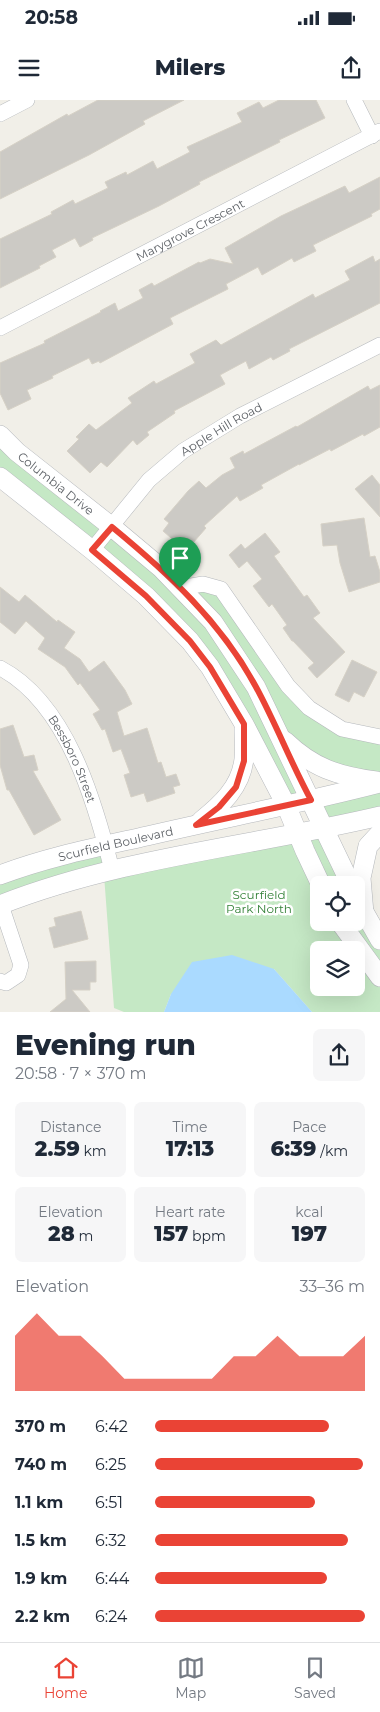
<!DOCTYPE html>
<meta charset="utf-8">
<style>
body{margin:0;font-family:Montserrat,sans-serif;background:#f6f6f7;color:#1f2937;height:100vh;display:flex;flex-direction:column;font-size:19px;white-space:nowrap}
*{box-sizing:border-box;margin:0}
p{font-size:16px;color:#747a83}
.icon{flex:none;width:28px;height:28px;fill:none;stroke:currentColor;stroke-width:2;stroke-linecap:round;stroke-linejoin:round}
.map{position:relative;height:912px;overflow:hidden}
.details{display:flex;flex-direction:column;background:#fff;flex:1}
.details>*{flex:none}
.controls{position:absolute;left:310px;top:776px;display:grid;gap:10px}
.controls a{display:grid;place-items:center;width:55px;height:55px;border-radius:8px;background:#fff;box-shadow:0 5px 20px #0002;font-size:25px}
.pin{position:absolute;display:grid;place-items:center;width:42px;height:42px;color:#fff;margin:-51px -21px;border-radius:50% 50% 50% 0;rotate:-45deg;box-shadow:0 0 5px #0007}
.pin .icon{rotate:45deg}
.round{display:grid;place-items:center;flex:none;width:52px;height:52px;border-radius:8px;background:#f6f6f7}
.head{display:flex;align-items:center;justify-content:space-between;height:85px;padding:0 15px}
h1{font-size:28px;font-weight:800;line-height:38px}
.metrics{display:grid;grid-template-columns:repeat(3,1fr);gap:8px;height:85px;padding:5px 15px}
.metrics div{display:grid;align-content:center;border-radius:8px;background:#f6f6f7;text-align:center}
.metrics b{font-size:21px;font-weight:800}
.metrics small{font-size:14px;font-weight:400}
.metrics p{font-size:14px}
.chart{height:140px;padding:10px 15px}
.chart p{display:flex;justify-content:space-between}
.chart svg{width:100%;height:90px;margin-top:5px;fill:#ea4335;opacity:.7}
ul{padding:0 15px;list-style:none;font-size:16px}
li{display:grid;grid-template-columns:80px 60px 1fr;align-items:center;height:38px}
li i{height:12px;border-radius:6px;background:#ea4335}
.status{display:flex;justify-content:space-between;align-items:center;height:35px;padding:0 25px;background:#fff;direction:ltr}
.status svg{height:14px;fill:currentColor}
header{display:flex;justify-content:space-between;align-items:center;height:65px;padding:0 15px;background:#fff;font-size:22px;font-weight:800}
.tab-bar{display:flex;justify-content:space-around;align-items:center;height:70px;border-top:1px solid #e0e1e3;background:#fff;font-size:14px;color:#747a83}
.tab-bar a{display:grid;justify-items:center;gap:2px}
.tab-bar .on{color:#ea4335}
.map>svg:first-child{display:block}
.green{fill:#c5e8c5;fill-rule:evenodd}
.water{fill:#aadaff}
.building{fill:#cccac5;stroke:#d6d1c6}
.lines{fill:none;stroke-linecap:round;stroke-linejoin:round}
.minor-casing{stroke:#b5b8bc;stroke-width:16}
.tertiary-casing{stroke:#b5b8bc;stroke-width:20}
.minor{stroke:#fff;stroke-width:15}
.tertiary{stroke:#fff;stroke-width:19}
.route-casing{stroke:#fff;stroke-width:10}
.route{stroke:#ea4335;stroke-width:6}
.labels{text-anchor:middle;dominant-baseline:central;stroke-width:5;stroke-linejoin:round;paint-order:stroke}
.street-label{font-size:12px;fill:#5f6368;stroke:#fff}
.park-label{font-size:12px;fill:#348238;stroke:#fff}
</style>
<div class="status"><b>20:58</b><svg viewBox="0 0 49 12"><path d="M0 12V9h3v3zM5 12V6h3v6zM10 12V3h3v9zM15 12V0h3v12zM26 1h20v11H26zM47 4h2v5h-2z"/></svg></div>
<header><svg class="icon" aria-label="menu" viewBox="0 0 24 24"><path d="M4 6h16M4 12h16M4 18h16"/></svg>Milers<svg class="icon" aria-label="share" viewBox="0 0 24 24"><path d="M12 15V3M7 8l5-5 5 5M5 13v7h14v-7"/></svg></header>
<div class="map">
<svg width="380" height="912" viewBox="0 0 380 912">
<rect width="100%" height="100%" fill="#f1efe8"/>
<path class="green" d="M 0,335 L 179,487 L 221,489 L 309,608 L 380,637 L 380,682 L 300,656 L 311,700 L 380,683 L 380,716 L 325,728 L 350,785 L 319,785 L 319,822 L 356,822 L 356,797 L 380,840 L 380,912 L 312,912 L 274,869 L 171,894 L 164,912 L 124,912 L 114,908 L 104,775 L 0,805 L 0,775 L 106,745 L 104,775 L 324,728 L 311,700 L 286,705 L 190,541 L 0,377 ZM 319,850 L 356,850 L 356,888 L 319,888 Z"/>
<path class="water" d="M 232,855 L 274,869 L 312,912 L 164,912 L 171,894 L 192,862 Z"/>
<g class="building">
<path d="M 98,0 L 184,0 L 143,21 L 145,24 L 89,55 L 0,99 L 0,52 L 67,14 L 68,16 Z"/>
<path d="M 279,0 L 316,0 L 325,18 L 279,40 L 280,42 L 199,82 L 200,84 L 159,106 L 92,138 L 93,140 L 80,147 L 75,138 L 52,150 L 56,157 L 39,166 L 40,168 L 0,188 L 0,139 L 52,114 L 51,112 L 73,100 L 75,104 L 108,88 L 105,82 L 126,72 L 127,75 L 153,61 L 157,69 L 190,52 L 187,47 L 242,22 L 237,13 L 259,2 L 263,8 Z"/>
<path d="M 380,77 L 380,109 L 371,114 L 372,116 L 313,145 L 316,151 L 294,162 L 292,158 L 262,175 L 258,167 L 226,184 L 228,189 L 170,218 L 173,224 L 100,263 L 99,261 L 92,264 L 89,258 L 52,276 L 53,278 L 27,290 L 31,299 L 8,310 L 0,293 L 0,263 L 45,243 L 44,241 L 101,212 L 100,211 L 115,203 L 118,211 L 143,198 L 139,190 L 152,183 L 154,186 L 199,162 L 200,163 L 210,159 L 233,164 L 225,148 L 281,116 L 345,86 L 349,93 Z"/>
<path d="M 373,156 L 375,162 L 380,159 L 380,203 L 289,249 L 290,251 L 273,260 L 271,257 L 249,269 L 246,261 L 220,275 L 225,284 L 174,311 L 175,313 L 147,332 L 149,335 L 137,345 L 133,340 L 107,367 L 101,362 L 90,373 L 67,351 L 79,339 L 76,337 L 89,324 L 96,330 L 132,303 L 128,298 L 154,281 L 156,284 L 195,263 L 190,254 L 216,240 L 221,245 L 313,194 L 315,198 L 350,180 L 345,171 Z"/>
<path d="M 380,285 L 380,327 L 364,336 L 363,334 L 331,351 L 330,349 L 299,365 L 299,364 L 261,385 L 263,388 L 240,401 L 237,396 L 204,426 L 206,428 L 186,451 L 163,431 L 169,423 L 164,419 L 188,391 L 199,381 L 206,388 L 222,375 L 235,368 L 230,358 L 243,351 L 244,354 L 296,326 L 297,327 L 368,286 L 370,290 Z"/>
<path d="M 372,375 L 380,385 L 380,417 L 355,389 Z"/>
<path d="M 364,418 L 370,457 L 375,456 L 380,472 L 380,482 L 349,492 L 340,463 L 337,445 L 323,446 L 321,424 Z"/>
<path d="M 265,433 L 280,452 L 274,456 L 304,497 L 307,495 L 320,513 L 313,518 L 345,552 L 317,578 L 308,568 L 314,563 L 293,541 L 292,541 L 283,528 L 287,525 L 272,504 L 269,507 L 253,486 L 262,479 L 247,461 L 239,468 L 229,455 L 241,444 L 245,449 Z"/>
<path d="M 0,487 L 19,502 L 25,495 L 57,522 L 58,520 L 75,532 L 64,548 L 80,559 L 89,572 L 104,561 L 125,590 L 132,604 L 117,612 L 124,636 L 147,628 L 158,663 L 161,662 L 166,677 L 176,674 L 180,685 L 173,687 L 175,693 L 147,702 L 144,693 L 131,697 L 124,675 L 130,673 L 121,649 L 113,652 L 105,629 L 102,630 L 93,614 L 100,610 L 80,583 L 78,585 L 65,567 L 38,549 L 45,538 L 26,521 L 15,534 L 0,522 Z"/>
<path d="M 352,560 L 377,572 L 364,597 L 354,592 L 349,602 L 335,595 Z"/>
<path d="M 13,625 L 24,657 L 34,655 L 38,670 L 33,671 L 61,720 L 34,735 L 9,690 L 7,690 L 0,665 L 0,629 Z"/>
<path d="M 81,811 L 88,839 L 54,848 L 49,828 L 56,826 L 54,818 Z"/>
<path d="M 96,861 L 96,882 L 90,882 L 90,890 L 72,890 L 90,912 L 50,912 L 66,899 L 65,862 Z"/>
</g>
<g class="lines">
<defs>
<g id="minor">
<path d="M 354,0 L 372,36"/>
<path d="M 0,14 L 27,0"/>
<path id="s1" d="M 0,228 L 380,31"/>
<path id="s2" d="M 92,450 L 149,380 L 183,351 L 240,316 L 380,245"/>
<path d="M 180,488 L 203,484 L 221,489 L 288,586 L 309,608 L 342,629 L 380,637"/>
<path id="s3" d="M 0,568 C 67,603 95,702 112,770"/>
<path d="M 0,881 L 6,883 L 18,875 L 21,865 L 1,805"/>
</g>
<g id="tertiary">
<path id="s4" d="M 0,335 L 17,352 L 112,427 L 161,468 L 213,522 L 256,587 L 351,785"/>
<path d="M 0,377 L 92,450 L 146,496 L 190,541 L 210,567 L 244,624 L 286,705 L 305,751 L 321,785"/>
<path d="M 285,641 C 313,668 338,676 376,681"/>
<path d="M 201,721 C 221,705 241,687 244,659 C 245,649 244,638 244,628"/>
<path id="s5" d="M 0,775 C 47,757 98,747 147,736 C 224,718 303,703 380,683"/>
<path d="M 359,803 L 380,840"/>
<path d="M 0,805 C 122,757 254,746 380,716"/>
<path d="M 364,813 L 361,778 L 368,746 L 380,733"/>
<path d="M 340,822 L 380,877"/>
</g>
</defs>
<use href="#minor" class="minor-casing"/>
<use href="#tertiary" class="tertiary-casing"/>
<use href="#minor" class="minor"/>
<use href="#tertiary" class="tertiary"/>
</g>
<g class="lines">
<defs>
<path id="route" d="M 112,427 C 168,473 221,522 256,587 C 276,624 291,663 311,700 L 196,725 L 219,707 L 236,687 L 244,661 L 244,624 L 210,567 L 190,541 L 146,496 L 92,450 Z"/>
</defs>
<use href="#route" class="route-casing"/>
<use href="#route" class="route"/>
</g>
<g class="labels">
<g class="street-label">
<text stroke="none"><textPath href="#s1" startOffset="214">Marygrove Crescent</textPath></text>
<text stroke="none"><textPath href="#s2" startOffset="179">Apple Hill Road</textPath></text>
<text stroke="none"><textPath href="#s4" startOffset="74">Columbia Drive</textPath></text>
<text stroke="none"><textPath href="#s3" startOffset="119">Bessboro Street</textPath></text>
<text stroke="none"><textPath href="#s5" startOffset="120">Scurfield Boulevard</textPath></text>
</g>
<g class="park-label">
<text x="259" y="794">Scurfield<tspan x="259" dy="14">Park North</tspan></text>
</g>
</g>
</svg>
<div class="controls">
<a><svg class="icon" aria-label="locate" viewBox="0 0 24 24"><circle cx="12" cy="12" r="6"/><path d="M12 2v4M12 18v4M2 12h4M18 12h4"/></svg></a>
<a><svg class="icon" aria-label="layers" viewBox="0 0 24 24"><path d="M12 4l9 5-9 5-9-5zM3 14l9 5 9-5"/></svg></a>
</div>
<div class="pin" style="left:180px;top:488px;background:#1e9e55"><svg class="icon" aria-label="arrive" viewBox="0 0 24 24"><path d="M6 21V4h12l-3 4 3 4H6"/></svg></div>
</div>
<section class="details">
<div class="head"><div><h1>Evening run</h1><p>20:58 · 7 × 370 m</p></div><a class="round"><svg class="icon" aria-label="share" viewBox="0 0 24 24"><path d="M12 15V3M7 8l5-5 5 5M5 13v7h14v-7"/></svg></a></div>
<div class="metrics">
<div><p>Distance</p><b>2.59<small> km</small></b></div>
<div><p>Time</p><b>17:13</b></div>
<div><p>Pace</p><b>6:39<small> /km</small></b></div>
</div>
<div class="metrics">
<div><p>Elevation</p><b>28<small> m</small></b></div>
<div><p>Heart rate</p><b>157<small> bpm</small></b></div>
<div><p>kcal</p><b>197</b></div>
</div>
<div class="chart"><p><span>Elevation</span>33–36 m</p>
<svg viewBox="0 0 160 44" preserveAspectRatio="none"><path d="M0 44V17L10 6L20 17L30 17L40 27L50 38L60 38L70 38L80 38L90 38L100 27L110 27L120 17L130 27L140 27L150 27L160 17V44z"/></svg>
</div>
<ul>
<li><b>370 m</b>6:42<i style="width:83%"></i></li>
<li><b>740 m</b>6:25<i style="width:99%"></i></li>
<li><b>1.1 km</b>6:51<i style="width:76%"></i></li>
<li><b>1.5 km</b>6:32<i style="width:92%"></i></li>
<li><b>1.9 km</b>6:44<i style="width:82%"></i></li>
<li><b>2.2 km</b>6:24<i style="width:100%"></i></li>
</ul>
</section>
<nav class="tab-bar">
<a class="on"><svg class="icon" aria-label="home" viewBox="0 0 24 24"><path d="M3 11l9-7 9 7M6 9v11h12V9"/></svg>Home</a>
<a><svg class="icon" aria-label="map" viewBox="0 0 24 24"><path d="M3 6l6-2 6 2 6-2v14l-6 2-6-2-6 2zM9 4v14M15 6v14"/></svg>Map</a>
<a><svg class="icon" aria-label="saved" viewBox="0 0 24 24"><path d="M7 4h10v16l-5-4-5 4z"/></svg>Saved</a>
</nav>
